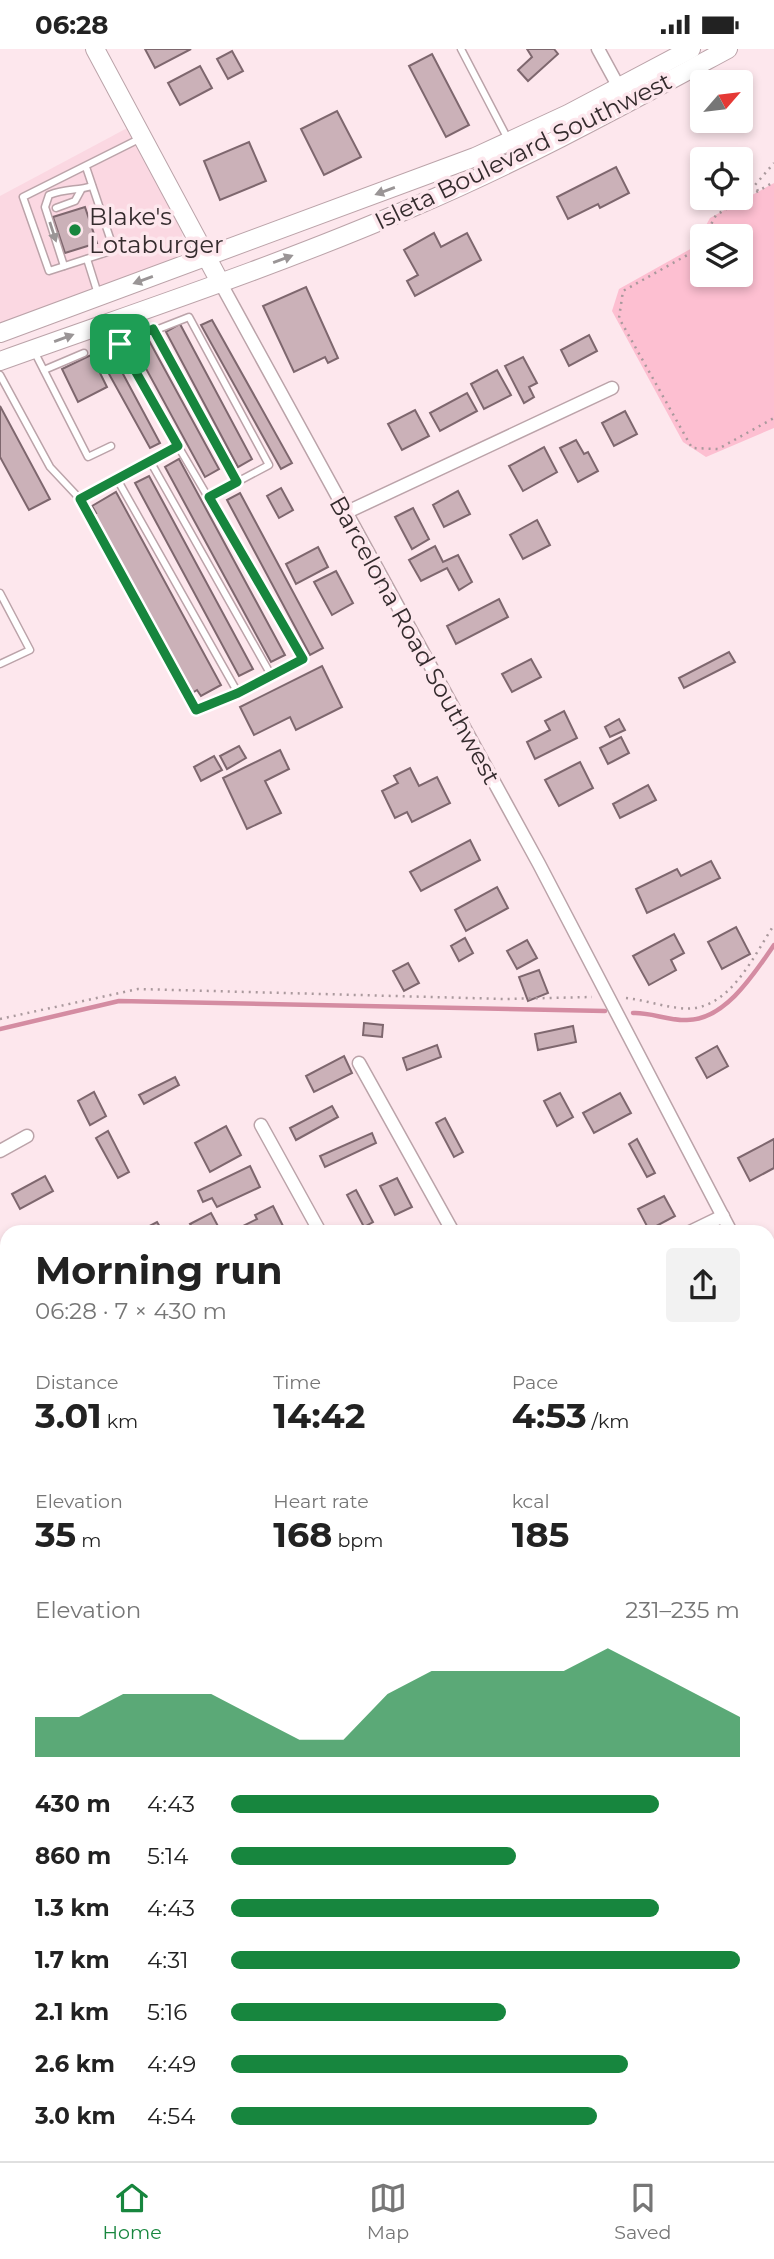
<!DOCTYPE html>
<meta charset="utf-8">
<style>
body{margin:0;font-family:Montserrat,sans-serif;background:#f2f2f2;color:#222;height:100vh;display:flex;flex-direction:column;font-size:26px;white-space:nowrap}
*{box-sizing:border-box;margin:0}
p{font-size:23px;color:#767676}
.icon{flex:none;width:38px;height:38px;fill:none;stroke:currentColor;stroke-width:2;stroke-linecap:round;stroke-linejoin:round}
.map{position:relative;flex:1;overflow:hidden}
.details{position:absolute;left:0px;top:1176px;width:775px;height:936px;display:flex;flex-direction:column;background:#fff;border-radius:21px 21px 0 0;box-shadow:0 4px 10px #0003}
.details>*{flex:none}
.needle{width:46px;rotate:62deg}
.buttons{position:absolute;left:690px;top:21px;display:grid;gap:14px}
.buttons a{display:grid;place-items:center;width:63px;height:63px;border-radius:7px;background:#fff;box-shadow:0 4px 10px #0003;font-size:35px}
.pin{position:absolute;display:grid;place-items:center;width:60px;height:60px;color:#fff;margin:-30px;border-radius:14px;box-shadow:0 4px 10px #0006}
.round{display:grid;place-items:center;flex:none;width:74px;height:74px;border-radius:7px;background:#f2f2f2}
.overview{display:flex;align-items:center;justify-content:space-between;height:119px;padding:0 35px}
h1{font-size:38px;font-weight:700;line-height:52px}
.stats{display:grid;grid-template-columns:repeat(3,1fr);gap:10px;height:119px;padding:7px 35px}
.stats div{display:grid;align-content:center}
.stats b{font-size:35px;font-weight:700}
.stats small{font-size:19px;font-weight:400}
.stats p{font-size:19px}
.chart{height:196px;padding:14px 35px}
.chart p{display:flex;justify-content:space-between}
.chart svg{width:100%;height:126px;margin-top:7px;fill:#17863e;opacity:.7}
ul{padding:0 35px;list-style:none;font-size:23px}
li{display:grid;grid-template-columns:112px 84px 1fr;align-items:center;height:52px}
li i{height:18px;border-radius:9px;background:#17863e}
.status{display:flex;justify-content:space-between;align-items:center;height:49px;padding:0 35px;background:#fff;direction:ltr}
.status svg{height:19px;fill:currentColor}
.tabs{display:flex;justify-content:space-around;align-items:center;height:98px;border-top:2px solid #e0e0e0;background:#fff;font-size:19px;color:#767676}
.tabs a{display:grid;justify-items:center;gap:4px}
.tabs .on{color:#17863e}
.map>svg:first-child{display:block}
.built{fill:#fbd8e2}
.green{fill:#fdbfd1;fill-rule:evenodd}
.forest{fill:#e79db4}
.water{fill:#d48ca2}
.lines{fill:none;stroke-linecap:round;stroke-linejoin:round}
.stream{stroke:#d48ca2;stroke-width:4.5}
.building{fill:#cbb1b8;stroke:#7e676e;stroke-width:2}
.lane-casing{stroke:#bba3a9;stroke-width:9}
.street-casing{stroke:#bba3a9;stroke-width:15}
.secondary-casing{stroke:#bba3a9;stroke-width:20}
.primary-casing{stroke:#b06b82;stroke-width:22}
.path{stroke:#aa999d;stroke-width:2.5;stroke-dasharray:2 5;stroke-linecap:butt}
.lane{stroke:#fff;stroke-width:6}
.street{stroke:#fff;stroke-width:12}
.secondary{stroke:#fff;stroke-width:18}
.primary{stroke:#f8bbcf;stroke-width:19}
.oneway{fill:#9a9596}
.route-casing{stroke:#fff;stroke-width:14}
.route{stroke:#17863e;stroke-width:9}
.poi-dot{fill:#17863e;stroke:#fde7ed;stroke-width:2.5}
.labels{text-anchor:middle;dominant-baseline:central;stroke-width:7;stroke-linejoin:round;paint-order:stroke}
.street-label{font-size:24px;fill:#342b2d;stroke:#fde7ed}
.poi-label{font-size:24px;fill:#342b2d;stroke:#fde7ed;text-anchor:start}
</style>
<div class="status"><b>06:28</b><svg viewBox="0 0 49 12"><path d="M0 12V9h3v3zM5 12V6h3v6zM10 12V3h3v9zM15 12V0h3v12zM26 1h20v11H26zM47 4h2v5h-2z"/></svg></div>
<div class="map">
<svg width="774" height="2112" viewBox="0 0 774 2112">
<rect width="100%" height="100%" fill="#fde7ed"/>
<path class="built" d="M 131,77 L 181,177 L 184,201 L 174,212 L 0,275 L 0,147 Z"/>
<path class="green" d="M 774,134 L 774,379 L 706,408 L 683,393 L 612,262 L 619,240 L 694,198 L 710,169 ZM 702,187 L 740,187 L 740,226 L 702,226 Z"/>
<g class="forest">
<path d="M 774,1341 L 774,1487 L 768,1489 L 768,1344 Z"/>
<path d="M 774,1793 L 774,2112 L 237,2112 L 233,2105 L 768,2105 L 768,1797 Z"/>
</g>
<g class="water">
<path d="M 774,1487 L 774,1793 L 768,1797 L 768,1489 Z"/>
<path d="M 4,1846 L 7,1852 L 7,2105 L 89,2105 L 73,2112 L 0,2112 L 0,1848 Z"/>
</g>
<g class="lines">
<g class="stream">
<path d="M 633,964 C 651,963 668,972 687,971 C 725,971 754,925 774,896"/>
<path d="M 0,980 L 119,952 L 605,962"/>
<path d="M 768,1265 L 774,1262"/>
</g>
</g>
<g class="building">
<path d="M 145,0 L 191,0 L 155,19 Z"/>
<path d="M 554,0 L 558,5 L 528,32 L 518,21 L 532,8 L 527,0 Z"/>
<path d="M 232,2 L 243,22 L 228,30 L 217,10 Z"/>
<path d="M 432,5 L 469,76 L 446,88 L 409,17 Z"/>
<path d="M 200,17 L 212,39 L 180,56 L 168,34 Z"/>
<path d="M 337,62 L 361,108 L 324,126 L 301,80 Z"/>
<path d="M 249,93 L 266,132 L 220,151 L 204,112 Z"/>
<path d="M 616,118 L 629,144 L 600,159 L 598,155 L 568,170 L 557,148 Z"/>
<path d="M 85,158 L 97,194 L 65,204 L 53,168 Z"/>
<path d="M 434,184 L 441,198 L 467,184 L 481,211 L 415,247 L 407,232 L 418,226 L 404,201 Z"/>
<path d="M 306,238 L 338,309 L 328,314 L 325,308 L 294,323 L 263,257 Z"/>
<path d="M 212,271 L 292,414 L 281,420 L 201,276 Z"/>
<path d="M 180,275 L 252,410 L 238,418 L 166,283 Z"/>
<path d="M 146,286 L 219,420 L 205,428 L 132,294 Z"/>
<path d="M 589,286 L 597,302 L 569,317 L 561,301 Z"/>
<path d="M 91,306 L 107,338 L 78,353 L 62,320 Z"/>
<path d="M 523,308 L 537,334 L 529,338 L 534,348 L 524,354 L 505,317 Z"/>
<path d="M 115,310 L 160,394 L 150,399 L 104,316 Z"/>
<path d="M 497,321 L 511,346 L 484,360 L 471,335 Z"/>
<path d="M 467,344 L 477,362 L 440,382 L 430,364 Z"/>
<path d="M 0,357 L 50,450 L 29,461 L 0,408 Z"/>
<path d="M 415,361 L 429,387 L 402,401 L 388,375 Z"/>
<path d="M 625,362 L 637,385 L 614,397 L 602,374 Z"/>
<path d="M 576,391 L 584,405 L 588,403 L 598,422 L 578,433 L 560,399 Z"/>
<path d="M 544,398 L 557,423 L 523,442 L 509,417 Z"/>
<path d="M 179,410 L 285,606 L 271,613 L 165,418 Z"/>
<path d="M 149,427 L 253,620 L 239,627 L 135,434 Z"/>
<path d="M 281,439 L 293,461 L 279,469 L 267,447 Z"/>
<path d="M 458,442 L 470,465 L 444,478 L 433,456 Z"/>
<path d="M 116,443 L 221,636 L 201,647 L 197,641 L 192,644 L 92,465 L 96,464 L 92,457 Z"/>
<path d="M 240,444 L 323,599 L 310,606 L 227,451 Z"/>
<path d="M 413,459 L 429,490 L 412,500 L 395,468 Z"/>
<path d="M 537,471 L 550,496 L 523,510 L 510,486 Z"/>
<path d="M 435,497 L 443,513 L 458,506 L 472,533 L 459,541 L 447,519 L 421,532 L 409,511 Z"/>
<path d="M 318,498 L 328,518 L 296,535 L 286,515 Z"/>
<path d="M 336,522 L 353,554 L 332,566 L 314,533 Z"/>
<path d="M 499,550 L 508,568 L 456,595 L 447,577 Z"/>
<path d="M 729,603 L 735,613 L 684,639 L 679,629 Z"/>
<path d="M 531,610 L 541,628 L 512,643 L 502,625 Z"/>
<path d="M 322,617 L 342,658 L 296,681 L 290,668 L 254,686 L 240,658 Z"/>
<path d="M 564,662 L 577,689 L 535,710 L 527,693 L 550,681 L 545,672 Z"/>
<path d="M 619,670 L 625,681 L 610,688 L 605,678 Z"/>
<path d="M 621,688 L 629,704 L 608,715 L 600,699 Z"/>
<path d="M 239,697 L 246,709 L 227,720 L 220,707 Z"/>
<path d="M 280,701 L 289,720 L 265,732 L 281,764 L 247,780 L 223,729 Z"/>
<path d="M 214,707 L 222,721 L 201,732 L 194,718 Z"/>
<path d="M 580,713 L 593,739 L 559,757 L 545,731 Z"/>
<path d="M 410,719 L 419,737 L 437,728 L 450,754 L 412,773 L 407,763 L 395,769 L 382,742 L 398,734 L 394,727 Z"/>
<path d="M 648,736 L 656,751 L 620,769 L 613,755 Z"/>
<path d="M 470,791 L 480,811 L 421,842 L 410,823 Z"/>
<path d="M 711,812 L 720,829 L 647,864 L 636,840 L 677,820 L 681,827 Z"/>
<path d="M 497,838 L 508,859 L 466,882 L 455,861 Z"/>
<path d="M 736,878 L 750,905 L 722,920 L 708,893 Z"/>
<path d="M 674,885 L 684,904 L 671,911 L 676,921 L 649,936 L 633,907 Z"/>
<path d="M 465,889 L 473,904 L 459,912 L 451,897 Z"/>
<path d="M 527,891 L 537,909 L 517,920 L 507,902 Z"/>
<path d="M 408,914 L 419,934 L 404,942 L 393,922 Z"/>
<path d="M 539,921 L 548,944 L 528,952 L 519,928 Z"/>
<path d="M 364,974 L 383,976 L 382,988 L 363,986 Z"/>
<path d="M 573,977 L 576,993 L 538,1001 L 535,985 Z"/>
<path d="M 437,996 L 441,1008 L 407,1021 L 403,1009 Z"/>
<path d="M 717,997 L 728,1017 L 707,1029 L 696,1009 Z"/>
<path d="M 344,1007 L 352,1024 L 314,1043 L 306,1027 Z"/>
<path d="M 175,1028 L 179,1036 L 144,1055 L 139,1046 Z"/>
<path d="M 94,1043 L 106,1067 L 90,1076 L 78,1052 Z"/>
<path d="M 560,1044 L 573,1068 L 557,1077 L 544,1052 Z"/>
<path d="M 620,1044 L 631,1064 L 594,1084 L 583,1064 Z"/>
<path d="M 332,1057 L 338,1068 L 296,1091 L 290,1079 Z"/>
<path d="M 445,1069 L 463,1103 L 454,1108 L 436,1074 Z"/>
<path d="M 226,1077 L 241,1106 L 210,1123 L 195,1094 Z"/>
<path d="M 108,1082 L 129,1123 L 118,1129 L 96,1089 Z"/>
<path d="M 372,1084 L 376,1094 L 325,1118 L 320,1107 Z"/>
<path d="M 637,1090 L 655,1124 L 647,1128 L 629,1095 Z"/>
<path d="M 774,1090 L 774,1119 L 750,1132 L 738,1109 Z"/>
<path d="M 250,1117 L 260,1138 L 217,1158 L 212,1149 L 203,1153 L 198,1142 Z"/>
<path d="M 45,1127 L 53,1142 L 20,1160 L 12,1145 Z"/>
<path d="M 397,1129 L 412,1158 L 395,1166 L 380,1137 Z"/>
<path d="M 356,1141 L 373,1173 L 364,1178 L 347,1146 Z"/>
<path d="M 664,1147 L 675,1167 L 649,1181 L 638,1160 Z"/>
<path d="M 273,1157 L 284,1179 L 275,1183 L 231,1183 L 257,1170 L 255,1166 Z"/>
<path d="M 211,1164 L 219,1179 L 212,1183 L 195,1183 L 190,1175 Z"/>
<path d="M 157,1173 L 163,1183 L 138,1183 Z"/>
<path d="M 7,1271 L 7,1320 L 0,1324 L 0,1275 Z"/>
</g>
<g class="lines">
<defs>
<g id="lane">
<path d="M 461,0 L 509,92"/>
<path d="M 86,118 L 114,201 L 49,222 L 23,148 L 141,89"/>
<path d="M 56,159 L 75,152 L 81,141"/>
<path d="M 87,210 L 98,245"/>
<path d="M 64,217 L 45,158 L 49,146 C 67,139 77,142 92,137"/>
<path d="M 110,274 L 120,295"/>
<path d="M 154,280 L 237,433"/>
<path d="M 34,302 L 88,408 L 111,397"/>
<path d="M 44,321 L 84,304"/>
<path d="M 0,326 L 50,418 L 80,450 L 196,661 L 238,644 L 303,610 L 178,397 L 80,450"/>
<path d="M 178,397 L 120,295 L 189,268 L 269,416 L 209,448"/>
<path d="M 150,412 L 271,626"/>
<path d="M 117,430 L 238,644"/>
<path d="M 0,544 L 30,601 L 0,615"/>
</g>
<g id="street">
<path d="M 598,0 L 622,44"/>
<path d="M 220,233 L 539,815 L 731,1183"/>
<path d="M 345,464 L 612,339"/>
<path d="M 359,1014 L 453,1183"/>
<path d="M 261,1076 L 320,1183"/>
<path d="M 0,1102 L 27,1087"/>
<path d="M 690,1183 L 723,1167"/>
<path d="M 0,1419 L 7,1415"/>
</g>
<g id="secondary">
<path d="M 95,0 L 220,233"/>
<path d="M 0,284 L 475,108 L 568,65 L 691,0"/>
<path d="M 0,312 C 137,263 277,217 411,159 C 520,113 624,56 728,0"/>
</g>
<g id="primary">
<path d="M 0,1743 L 7,1756"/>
<path d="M 0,1798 L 7,1811"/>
<path d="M 163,2105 L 166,2112"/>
<path d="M 193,2105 L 196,2112"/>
</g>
</defs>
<use href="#lane" class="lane-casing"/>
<use href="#street" class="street-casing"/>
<use href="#secondary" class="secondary-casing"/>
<use href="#primary" class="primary-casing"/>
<g class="path">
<path d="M 758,142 L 755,136 L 774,114"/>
<path d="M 705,187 L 716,166 L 774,133"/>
<path d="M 702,193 L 698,200 L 623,242 L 619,269 L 692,399 L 718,400 L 774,369"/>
<path d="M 626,949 C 644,951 661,957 679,959 C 728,966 752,909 774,876"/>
<path d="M 0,970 L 138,940 L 505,950 L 592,948"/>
<path d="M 768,1354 L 774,1351"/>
<path d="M 768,1429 L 774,1424"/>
<path d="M 0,1699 L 7,1698"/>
<path d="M 768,1883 L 774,1879"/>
<path d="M 750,2105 L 751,2112"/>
<path d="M 557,2112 L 568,2105"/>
<path d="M 628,2112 L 633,2105"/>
</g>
<use href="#lane" class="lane"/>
<use href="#street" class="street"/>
<use href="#secondary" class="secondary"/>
<use href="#primary" class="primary"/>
</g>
<defs><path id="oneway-solid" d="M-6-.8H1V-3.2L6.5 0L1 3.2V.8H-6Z" transform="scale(1.75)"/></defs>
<g class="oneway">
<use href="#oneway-solid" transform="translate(385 142) rotate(160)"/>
<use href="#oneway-solid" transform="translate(53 183) rotate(72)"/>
<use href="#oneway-solid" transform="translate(283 210) rotate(-20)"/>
<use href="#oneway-solid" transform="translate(143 231) rotate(160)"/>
<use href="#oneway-solid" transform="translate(64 289) rotate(-20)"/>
</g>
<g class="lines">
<defs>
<path id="route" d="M 153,280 L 237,433 L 209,448 L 303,610 L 238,644 L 196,661 L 80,450 L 178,397 L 120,295 Z"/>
</defs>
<use href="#route" class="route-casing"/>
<use href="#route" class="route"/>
</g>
<circle class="poi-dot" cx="75" cy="181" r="7"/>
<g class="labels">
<g class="street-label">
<text transform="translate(523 102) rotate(-26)">Isleta Boulevard Southwest</text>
<text transform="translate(415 591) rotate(61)">Barcelona Road Southwest</text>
</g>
<g class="poi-label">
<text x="89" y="167">Blake's<tspan x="89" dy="28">Lotaburger</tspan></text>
</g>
</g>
</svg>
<div class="buttons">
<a><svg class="needle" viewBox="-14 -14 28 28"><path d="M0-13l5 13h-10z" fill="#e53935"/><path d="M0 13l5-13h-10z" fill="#767676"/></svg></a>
<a><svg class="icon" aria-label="locate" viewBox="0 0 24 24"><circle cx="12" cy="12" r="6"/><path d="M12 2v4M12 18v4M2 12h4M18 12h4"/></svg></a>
<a><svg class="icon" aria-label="layers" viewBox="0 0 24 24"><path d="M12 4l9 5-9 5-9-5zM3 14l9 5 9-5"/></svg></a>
</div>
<div class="pin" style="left:120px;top:295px;background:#1e9e55"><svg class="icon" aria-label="arrive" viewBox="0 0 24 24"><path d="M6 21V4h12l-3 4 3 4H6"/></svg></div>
<section class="details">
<div class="overview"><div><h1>Morning run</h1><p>06:28 · 7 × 430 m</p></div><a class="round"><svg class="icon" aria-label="share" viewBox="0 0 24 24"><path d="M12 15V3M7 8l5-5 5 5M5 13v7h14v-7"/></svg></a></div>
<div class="stats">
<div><p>Distance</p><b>3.01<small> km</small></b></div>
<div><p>Time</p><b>14:42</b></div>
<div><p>Pace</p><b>4:53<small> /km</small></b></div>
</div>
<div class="stats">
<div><p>Elevation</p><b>35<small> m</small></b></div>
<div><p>Heart rate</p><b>168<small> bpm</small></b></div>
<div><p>kcal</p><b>185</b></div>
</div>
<div class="chart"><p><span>Elevation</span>231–235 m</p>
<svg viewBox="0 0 160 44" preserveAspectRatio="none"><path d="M0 44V30L10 30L20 22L30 22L40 22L50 30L60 38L70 38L80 22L90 14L100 14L110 14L120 14L130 6L140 14L150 22L160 30V44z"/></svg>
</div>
<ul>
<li><b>430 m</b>4:43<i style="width:84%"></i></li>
<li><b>860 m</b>5:14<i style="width:56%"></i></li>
<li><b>1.3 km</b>4:43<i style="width:84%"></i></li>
<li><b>1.7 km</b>4:31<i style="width:100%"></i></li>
<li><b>2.1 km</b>5:16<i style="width:54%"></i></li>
<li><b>2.6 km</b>4:49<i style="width:78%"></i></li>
<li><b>3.0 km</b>4:54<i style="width:72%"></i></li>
</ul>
</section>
</div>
<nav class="tabs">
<a class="on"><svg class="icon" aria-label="home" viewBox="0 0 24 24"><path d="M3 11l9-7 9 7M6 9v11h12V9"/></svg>Home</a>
<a><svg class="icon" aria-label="map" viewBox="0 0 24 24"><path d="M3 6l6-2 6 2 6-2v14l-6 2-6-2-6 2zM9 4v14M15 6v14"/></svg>Map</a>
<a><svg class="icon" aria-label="saved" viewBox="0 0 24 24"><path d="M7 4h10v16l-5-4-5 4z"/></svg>Saved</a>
</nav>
